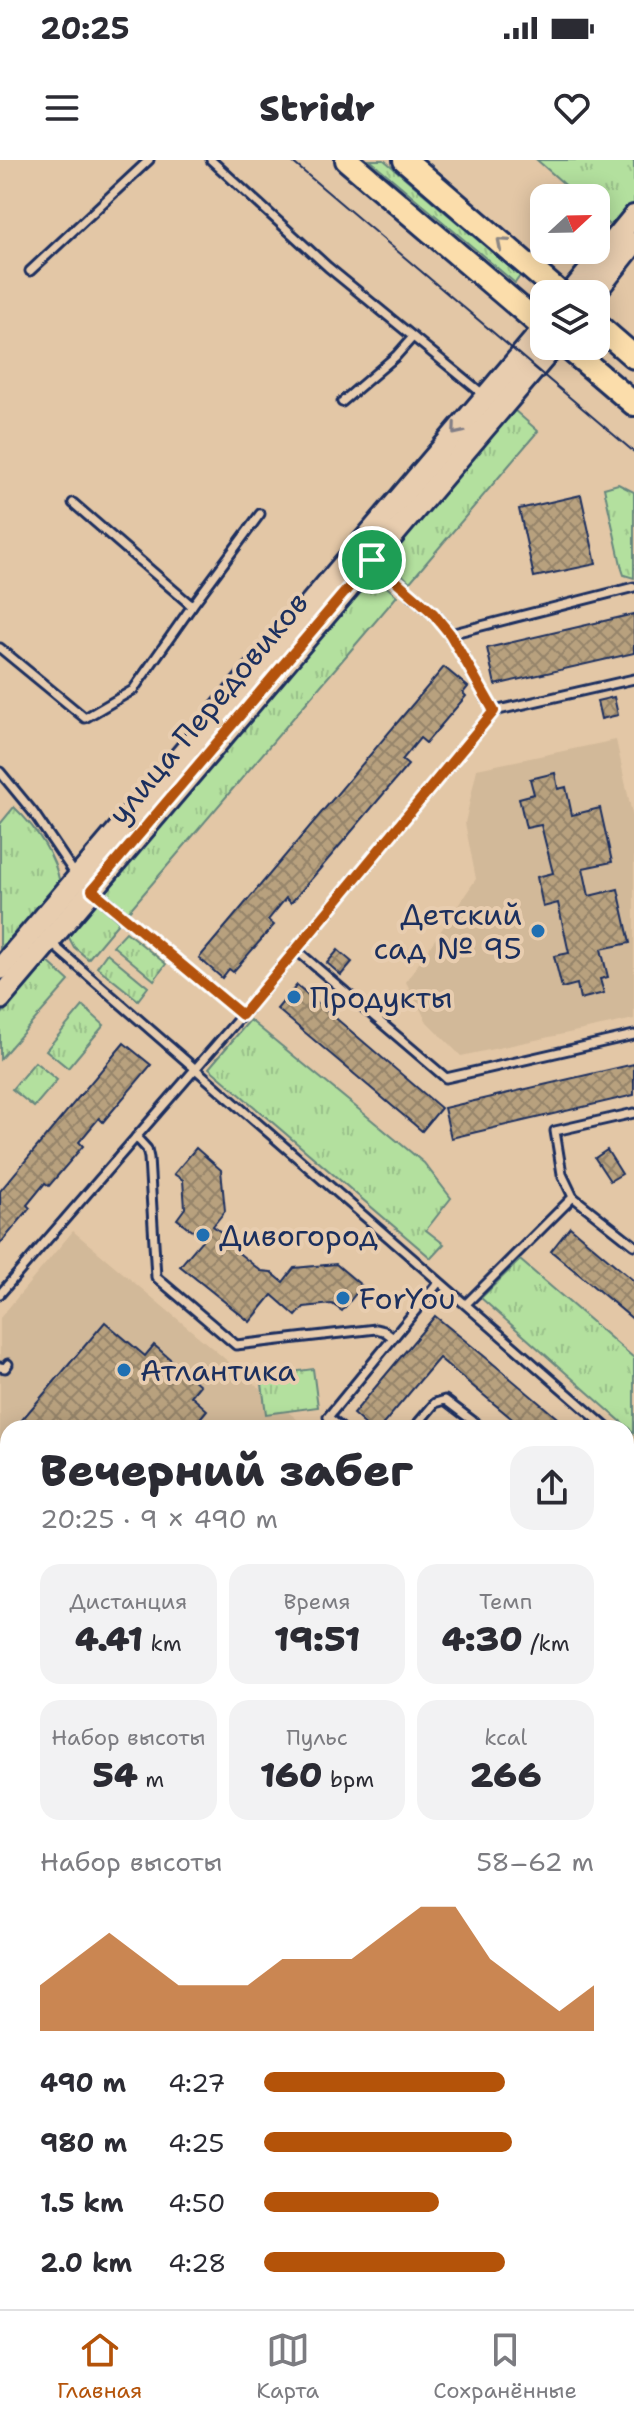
<!DOCTYPE html>
<html lang="ru">
<meta charset="utf-8">
<style>
body{margin:0;font-family:"Shantell Sans",sans-serif;background:#f2f2f3;color:#2b2b33;height:100vh;display:flex;flex-direction:column;font-size:30px;white-space:nowrap}
*{box-sizing:border-box;margin:0}
p{font-size:26px;color:#7c7c81}
.icon{flex:none;width:44px;height:44px;fill:none;stroke:currentColor;stroke-width:2;stroke-linecap:round;stroke-linejoin:round}
.map{position:relative;flex:1;overflow:hidden}
.details{position:absolute;left:0px;top:1260px;width:634px;height:890px;display:flex;flex-direction:column;background:#fff;border-radius:24px 24px 0 0;box-shadow:0 4px 20px #0003}
.details>*{flex:none}
.needle{width:52px;rotate:68deg}
.controls{position:absolute;left:530px;top:24px;display:grid;gap:16px}
.controls a{display:grid;place-items:center;width:80px;height:80px;border-radius:16px;background:#fff;box-shadow:0 4px 20px #0003;font-size:40px}
.pin{position:absolute;display:grid;place-items:center;width:68px;height:68px;color:#fff;margin:-34px;border:4px solid #fff;border-radius:50%;box-shadow:0 2px 8px #0007}
.round{display:grid;place-items:center;flex:none;width:84px;height:84px;border-radius:24px;background:#f2f2f3}
.overview{display:flex;align-items:center;justify-content:space-between;height:136px;padding:0 40px}
h1{font-size:44px;font-weight:800;line-height:60px}
.figures{display:grid;grid-template-columns:repeat(3,1fr);gap:12px;height:136px;padding:8px 40px}
.figures div{display:grid;align-content:center;border-radius:20px;background:#f2f2f3;text-align:center}
.figures b{font-size:34px;font-weight:800}
.figures small{font-size:22px;font-weight:400}
.figures p{font-size:22px}
.chart{height:224px;padding:16px 40px}
.chart p{display:flex;justify-content:space-between}
.chart svg{width:100%;height:144px;margin-top:8px;fill:#b45309;opacity:.7}
ul{padding:0 40px;list-style:none;font-size:26px}
li{display:grid;grid-template-columns:128px 96px 1fr;align-items:center;height:60px}
li i{height:20px;border-radius:10px;background:#b45309}
.status{display:flex;justify-content:space-between;align-items:center;height:56px;padding:0 40px;background:#fff;direction:ltr}
.status svg{height:22px;fill:currentColor}
header{display:flex;justify-content:space-between;align-items:center;height:104px;padding:0 40px;background:#fff;font-size:36px;font-weight:800}
.dock{display:flex;justify-content:space-around;align-items:center;height:112px;border-top:2px solid #e1e1e2;background:#fff;font-size:22px;color:#7c7c81}
.dock a{display:grid;justify-items:center;gap:4px}
.dock .active{color:#b45309}
.map>svg:first-child{display:block}
.built{fill:#d2b999}
.grass{fill:url(#grass-tufts);stroke:#67887e;stroke-width:2}
.building{fill:url(#building-cross-hatch);stroke:#1b2f5e;stroke-width:2}
.lines{fill:none;stroke-linecap:round;stroke-linejoin:round}
.lane-casing{stroke:#1b2f5e;stroke-width:13}
.street-casing{stroke:#1b2f5e;stroke-width:20}
.secondary-casing{stroke:#1b2f5e;stroke-width:26}
.primary-casing{stroke:#1b2f5e;stroke-width:28}
.lane{stroke:#e8cdaf;stroke-width:7}
.street{stroke:#e8cdaf;stroke-width:14}
.secondary{stroke:#e8cdaf;stroke-width:20}
.primary{stroke:#fbddab;stroke-width:22}
.tram{stroke:#1b2f5e;stroke-width:2}
.oneway{stroke:#8b8684}
.oneway2{stroke:#827e86}
.route-casing{stroke:#fff;stroke-width:16}
.route{stroke:#b45309;stroke-width:10}
.poi-dot{fill:#1f6fb2;stroke:#e8cdaf;stroke-width:3}
.labels{text-anchor:middle;dominant-baseline:central;stroke-width:8;stroke-linejoin:round;paint-order:stroke}
.street-label{font-size:30px;fill:#1b2f5e;stroke:#e8cdaf}
.poi-label{font-size:30px;fill:#1b2f5e;stroke:#e8cdaf;text-anchor:start}
</style>
<div class="status"><b>20:25</b><svg viewBox="0 0 49 12"><path d="M0 12V9h3v3zM5 12V6h3v6zM10 12V3h3v9zM15 12V0h3v12zM26 1h20v11H26zM47 4h2v5h-2z"/></svg></div>
<header><svg class="icon" aria-label="menu" viewBox="0 0 24 24"><path d="M4 6h16M4 12h16M4 18h16"/></svg>Stridr<svg class="icon" aria-label="heart" viewBox="0 0 24 24"><path d="M12 20l-8-8c-3-5 5-10 8-4 3-6 11-1 8 4z"/></svg></header>
<div class="map">
<svg width="634" height="2149" viewBox="0 0 634 2149">
<defs>
<pattern id="grass-tufts" width="24" height="20" patternUnits="userSpaceOnUse" patternTransform="scale(2)"><rect width="24" height="20" fill="#b3e09e"/><path d="M3 7l-1-3M5 7V3M7 7l1-3M15 17l-1-3M17 17v-4M19 17l1-3" fill="none" stroke="#99c08a"/></pattern>
<pattern id="building-cross-hatch" width="8" height="8" patternUnits="userSpaceOnUse" patternTransform="scale(2)"><rect width="8" height="8" fill="#b8a17e"/><path d="M0 0l8 8M0 8l8-8" fill="none" stroke="#95846a"/></pattern>
</defs>
<rect width="100%" height="100%" fill="#e3c7a6"/>
<filter id="ink" filterUnits="userSpaceOnUse"><feTurbulence type="fractalNoise" baseFrequency=".0125" numOctaves="2"/><feDisplacementMap in="SourceGraphic" scale="16" xChannelSelector="R" yChannelSelector="G"/><feConvolveMatrix kernelMatrix="1 2 1 2 8 2 1 2 1" color-interpolation-filters="sRGB"/></filter>
<g filter="url(#ink)">
<g class="built">
<path d="M 616,580 L 634,663 L 634,859 L 461,896 L 427,862 L 406,822 L 476,719 L 465,663 L 477,609 Z"/>
<path d="M 73,1071 L 299,1261 L 292,1268 L 8,1268 L 8,1526 L 0,1527 L 0,1158 Z"/>
<path d="M 142,2142 L 244,2142 L 216,2149 L 144,2149 Z"/>
</g>
<g class="grass">
<path d="M 370,0 L 384,0 L 520,116 L 515,123 Z"/>
<path d="M 537,0 L 634,0 L 634,50 L 616,71 L 596,53 L 596,38 L 580,38 Z"/>
<path d="M 514,250 L 538,271 L 410,422 L 386,401 Z"/>
<path d="M 618,324 L 634,332 L 634,418 L 624,415 L 622,409 L 604,328 Z"/>
<path d="M 373,415 L 397,436 L 128,752 L 104,731 Z"/>
<path d="M 14,647 C 36,668 54,693 60,723 L 0,789 L 0,664 Z"/>
<path d="M 95,741 L 119,762 L 88,799 L 74,787 L 67,774 Z"/>
<path d="M 126,772 L 166,804 L 154,820 L 113,786 Z"/>
<path d="M 107,793 L 148,827 L 138,840 L 97,807 Z"/>
<path d="M 46,800 L 69,821 L 0,899 L 0,856 Z"/>
<path d="M 83,846 L 104,865 L 68,908 L 46,890 Z"/>
<path d="M 250,860 L 424,1003 L 451,1038 L 426,1070 L 444,1084 L 431,1098 L 209,908 Z"/>
<path d="M 35,902 L 57,920 L 34,947 L 12,929 Z"/>
<path d="M 520,1100 L 634,1198 L 634,1273 L 481,1138 Z"/>
<path d="M 313,1209 L 318,1247 L 266,1254 L 261,1216 Z"/>
<path d="M 634,1818 L 634,1881 L 626,1883 L 626,1820 Z"/>
<path d="M 8,1831 L 8,1883 L 0,1884 L 0,1833 Z"/>
</g>
<g class="building">
<path d="M 581,335 L 596,404 L 534,417 L 519,349 Z"/>
<path d="M 634,454 L 634,493 L 495,525 L 487,488 Z"/>
<path d="M 444,507 L 468,527 L 463,533 L 466,536 L 426,583 L 420,578 L 402,600 L 408,605 L 291,743 L 286,738 L 268,760 L 274,765 L 233,812 L 229,809 L 222,818 L 199,798 Z"/>
<path d="M 614,537 L 618,555 L 601,559 L 597,541 Z"/>
<path d="M 555,613 L 558,629 L 566,627 L 572,655 L 600,648 L 612,702 L 583,708 L 589,736 L 618,729 L 630,783 L 601,789 L 608,817 L 600,819 L 604,833 L 580,839 L 577,824 L 562,828 L 554,796 L 569,793 L 558,743 L 543,747 L 537,717 L 553,713 L 541,665 L 526,668 L 519,638 L 534,634 L 530,619 Z"/>
<path d="M 338,790 L 352,802 L 341,815 L 327,803 Z"/>
<path d="M 297,825 L 441,948 L 422,971 L 277,849 Z"/>
<path d="M 124,883 L 151,905 L 103,962 L 99,958 L 79,982 L 83,986 L 49,1026 L 45,1023 L 27,1045 L 30,1048 L 0,1084 L 0,1031 Z"/>
<path d="M 634,904 L 634,935 L 451,978 L 444,948 Z"/>
<path d="M 196,988 L 221,1010 L 225,1051 L 213,1066 L 226,1076 L 230,1086 L 261,1111 L 271,1112 L 283,1122 L 294,1108 L 336,1104 L 362,1126 L 342,1151 L 332,1144 L 304,1147 L 296,1156 L 272,1135 L 250,1162 L 180,1106 L 203,1079 L 177,1059 L 185,1048 L 183,1020 L 174,1014 Z"/>
<path d="M 607,990 L 622,1014 L 610,1021 L 595,998 Z"/>
<path d="M 570,1067 L 634,1121 L 634,1160 L 551,1091 Z"/>
<path d="M 435,1156 L 484,1196 L 569,1268 L 523,1268 L 439,1198 L 380,1268 L 369,1268 L 353,1254 Z"/>
<path d="M 105,1162 L 145,1196 L 154,1185 L 200,1225 L 191,1236 L 207,1250 L 192,1268 L 15,1268 Z"/>
</g>
<g class="lines">
<defs>
<g id="lane">
<path d="M 211,0 L 328,107 L 484,235"/>
<path d="M 30,111 L 149,0"/>
<path d="M 342,242 L 396,196 L 412,178"/>
<path d="M 374,402 L 437,457 L 450,474 L 494,551"/>
<path d="M 192,446 L 260,354"/>
<path d="M 450,474 L 634,427"/>
<path d="M 0,488 L 85,558 L 133,530 L 192,446 L 73,343"/>
<path d="M 0,612 L 33,652 L 75,714"/>
<path d="M 93,731 L 242,855"/>
<path d="M 51,783 L 607,1268"/>
<path d="M 295,789 L 446,918 L 634,875"/>
<path d="M 634,953 L 555,971 L 562,1014 L 573,1037 L 634,1085"/>
<path d="M 136,977 L 147,989 L 149,998 L 156,1117 L 236,1185 L 376,1169 L 384,1171 L 392,1177"/>
<path d="M 0,1134 L 242,855 L 494,551 L 634,519"/>
<path d="M 466,1144 L 573,1037"/>
<path d="M 0,1207 L 5,1208 L 8,1204"/>
<path d="M 341,1268 L 328,1257 L 439,1122"/>
<path d="M 414,1268 L 435,1243 L 445,1240 L 482,1268"/>
<path d="M 626,1285 L 634,1292"/>
<path d="M 626,1388 L 634,1394"/>
<path d="M 0,1538 L 8,1536"/>
<path d="M 626,1565 L 634,1563"/>
<path d="M 0,1721 L 8,1755"/>
<path d="M 626,1994 L 634,1992"/>
<path d="M 626,2067 L 628,2075"/>
<path d="M 134,2142 L 135,2149"/>
<path d="M 336,2142 L 343,2145 L 396,2142"/>
<path d="M 551,2142 L 552,2149"/>
<path d="M 602,2142 L 603,2149"/>
<path d="M 252,2149 L 285,2142"/>
</g>
<path id="street" d="M 626,1691 L 634,1689"/>
<g id="secondary">
<path d="M 570,134 L 634,56"/>
<path d="M 594,134 L 634,83"/>
<path d="M 0,809 L 544,168"/>
<path d="M 0,839 L 554,186"/>
</g>
<g id="primary">
<path d="M 347,0 L 544,168"/>
<path d="M 405,0 L 561,134"/>
<path d="M 596,164 L 634,197"/>
<path d="M 566,186 L 634,244"/>
<path d="M 626,1767 L 634,1765"/>
<path d="M 626,1801 L 634,1799"/>
<path d="M 0,1912 L 8,1910"/>
<path d="M 0,1948 L 8,1946"/>
</g>
</defs>
<use href="#lane" class="lane-casing"/>
<use href="#street" class="street-casing"/>
<use href="#secondary" class="secondary-casing"/>
<use href="#primary" class="primary-casing"/>
<use href="#lane" class="lane"/>
<use href="#street" class="street"/>
<use href="#secondary" class="secondary"/>
<use href="#primary" class="primary"/>
<path class="tram" d="M 290,0 L 634,292"/>
</g>
<defs><path id="oneway-chevron" d="M-2-3.5L2.5 0L-2 3.5" fill="none" stroke-width="1.6" stroke-linecap="round" stroke-linejoin="round" transform="scale(2)"/></defs>
<use class="oneway" href="#oneway-chevron" transform="translate(502 83) rotate(-139)"/>
<use class="oneway2" href="#oneway-chevron" transform="translate(457 270) rotate(130)"/>
</g>
<g class="lines" filter="url(#ink)">
<defs>
<path id="route" d="M 372,400 L 433,453 L 450,474 L 494,551 L 242,855 L 92,730 Z"/>
</defs>
<use href="#route" class="route-casing"/>
<use href="#route" class="route"/>
</g>
<g class="poi-dot">
<circle cx="538" cy="771" r="8"/>
<circle cx="294" cy="837" r="8"/>
<circle cx="203" cy="1075" r="8"/>
<circle cx="343" cy="1138" r="8"/>
<circle cx="124" cy="1210" r="8"/>
</g>
<g class="labels">
<g class="street-label">
<text transform="translate(208 548) rotate(-50)">улица Передовиков</text>
</g>
<g class="poi-label">
<text x="522" y="754" text-anchor="end">Детский<tspan x="522" dy="34">сад № 95</tspan></text>
<text x="310" y="837">Продукты</text>
<text x="219" y="1075">Дивогород</text>
<text x="359" y="1138">ForYou</text>
<text x="140" y="1210">Атлантика</text>
</g>
</g>
</svg>
<div class="controls">
<a><svg class="needle" viewBox="-14 -14 28 28"><path d="M0-13l5 13h-10z" fill="#e53935"/><path d="M0 13l5-13h-10z" fill="#7c7c81"/></svg></a>
<a><svg class="icon" aria-label="layers" viewBox="0 0 24 24"><path d="M12 4l9 5-9 5-9-5zM3 14l9 5 9-5"/></svg></a>
</div>
<div class="pin" style="left:372px;top:400px;background:#1e9e55"><svg class="icon" aria-label="arrive" viewBox="0 0 24 24"><path d="M6 21V4h12l-3 4 3 4H6"/></svg></div>
<section class="details">
<div class="overview"><div><h1>Вечерний забег</h1><p>20:25 · 9 × 490 m</p></div><a class="round"><svg class="icon" aria-label="share" viewBox="0 0 24 24"><path d="M12 15V3M7 8l5-5 5 5M5 13v7h14v-7"/></svg></a></div>
<div class="figures">
<div><p>Дистанция</p><b>4.41<small> km</small></b></div>
<div><p>Время</p><b>19:51</b></div>
<div><p>Темп</p><b>4:30<small> /km</small></b></div>
</div>
<div class="figures">
<div><p>Набор высоты</p><b>54<small> m</small></b></div>
<div><p>Пульс</p><b>160<small> bpm</small></b></div>
<div><p>kcal</p><b>266</b></div>
</div>
<div class="chart"><p><span>Набор высоты</span>58–62 m</p>
<svg viewBox="0 0 160 44" preserveAspectRatio="none"><path d="M0 44V30L10 22L20 14L30 22L40 30L50 30L60 30L70 22L80 22L90 22L100 14L110 6L120 6L130 22L140 30L150 38L160 30V44z"/></svg>
</div>
<ul>
<li><b>490 m</b>4:27<i style="width:73%"></i></li>
<li><b>980 m</b>4:25<i style="width:75%"></i></li>
<li><b>1.5 km</b>4:50<i style="width:53%"></i></li>
<li><b>2.0 km</b>4:28<i style="width:73%"></i></li>
</ul>
</section>
</div>
<nav class="dock">
<a class="active"><svg class="icon" aria-label="home" viewBox="0 0 24 24"><path d="M3 11l9-7 9 7M6 9v11h12V9"/></svg>Главная</a>
<a><svg class="icon" aria-label="map" viewBox="0 0 24 24"><path d="M3 6l6-2 6 2 6-2v14l-6 2-6-2-6 2zM9 4v14M15 6v14"/></svg>Карта</a>
<a><svg class="icon" aria-label="saved" viewBox="0 0 24 24"><path d="M7 4h10v16l-5-4-5 4z"/></svg>Сохранённые</a>
</nav>
